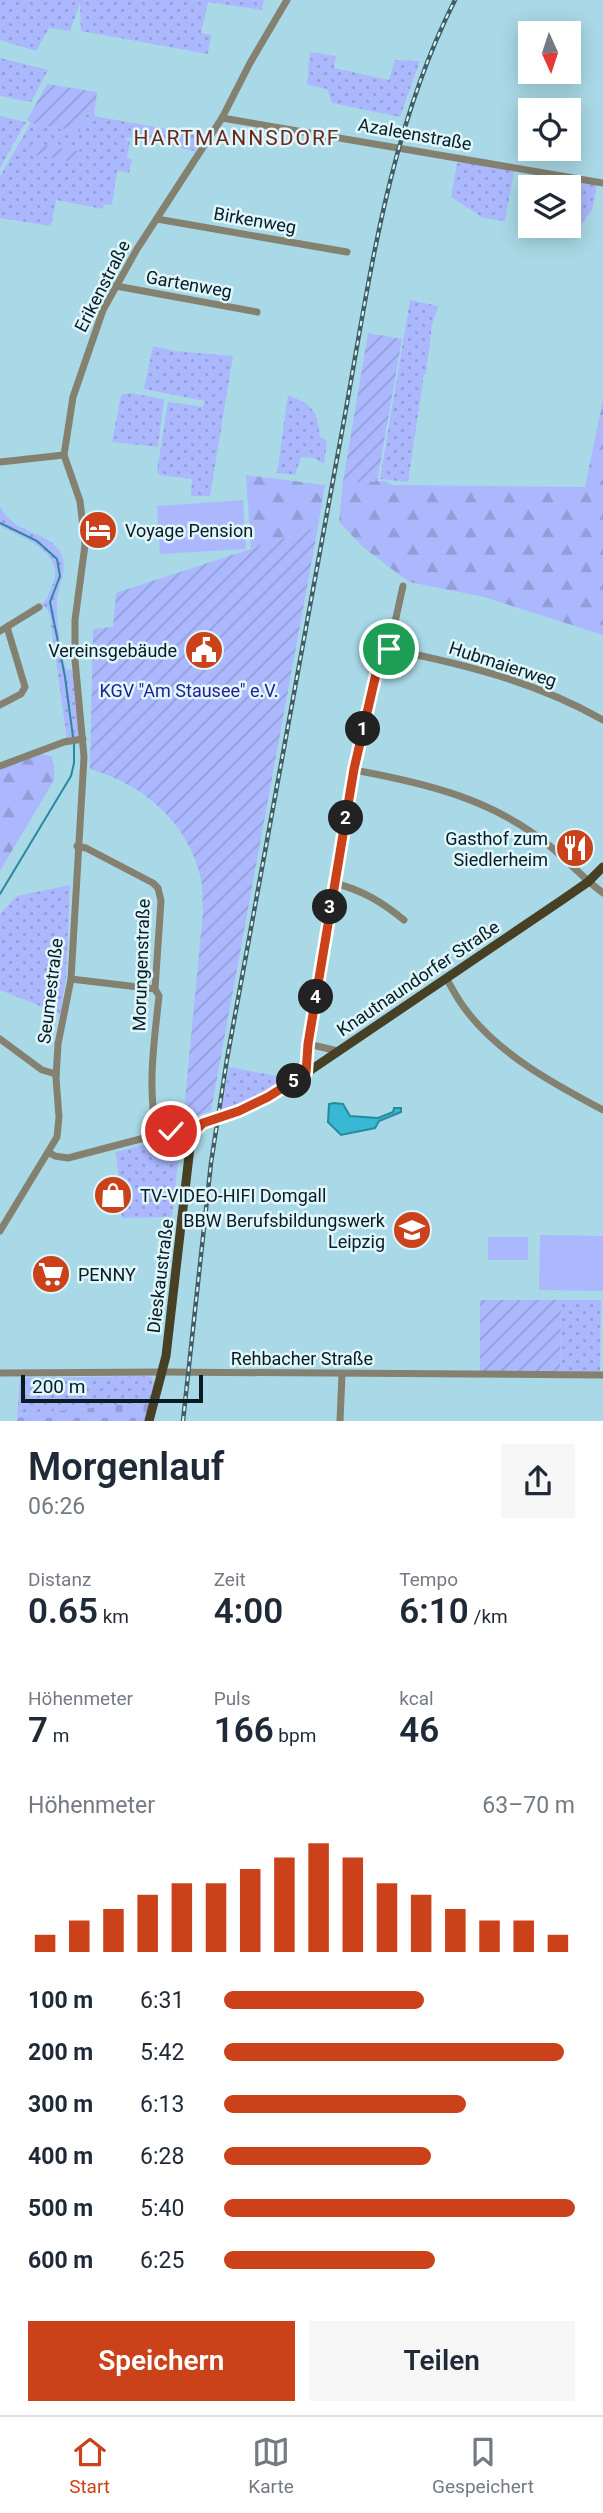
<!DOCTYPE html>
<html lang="de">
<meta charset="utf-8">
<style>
body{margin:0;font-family:Roboto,sans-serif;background:#f6f6f7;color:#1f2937;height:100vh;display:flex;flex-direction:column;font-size:26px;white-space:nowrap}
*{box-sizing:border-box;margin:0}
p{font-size:23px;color:#747a83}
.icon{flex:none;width:38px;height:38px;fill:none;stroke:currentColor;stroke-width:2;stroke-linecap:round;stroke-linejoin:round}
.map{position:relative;height:1421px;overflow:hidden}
.panel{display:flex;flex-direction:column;background:#fff;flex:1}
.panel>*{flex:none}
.needle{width:46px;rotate:177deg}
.fabs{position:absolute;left:518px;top:21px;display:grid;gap:14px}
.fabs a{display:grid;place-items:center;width:63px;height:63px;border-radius:0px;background:#fff;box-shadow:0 4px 18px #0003;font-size:35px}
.scale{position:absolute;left:21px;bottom:18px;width:182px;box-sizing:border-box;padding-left:7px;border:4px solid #091c21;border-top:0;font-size:19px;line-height:24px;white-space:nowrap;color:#091c21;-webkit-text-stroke:5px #def6fc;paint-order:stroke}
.pin{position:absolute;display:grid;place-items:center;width:60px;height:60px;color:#fff;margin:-30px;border:4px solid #fff;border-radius:50%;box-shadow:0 2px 7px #0007}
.km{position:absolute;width:35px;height:35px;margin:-18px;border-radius:50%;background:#222;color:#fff;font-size:19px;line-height:35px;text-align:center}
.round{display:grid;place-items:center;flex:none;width:74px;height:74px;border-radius:0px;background:#f6f6f7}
.overview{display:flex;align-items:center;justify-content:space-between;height:119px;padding:0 28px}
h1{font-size:38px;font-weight:600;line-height:52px}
.stats{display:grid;grid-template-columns:repeat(3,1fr);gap:10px;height:119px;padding:7px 28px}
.stats div{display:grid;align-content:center}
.stats b{font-size:35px;font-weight:600}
.stats small{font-size:19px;font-weight:400}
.stats p{font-size:19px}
.chart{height:196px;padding:14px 28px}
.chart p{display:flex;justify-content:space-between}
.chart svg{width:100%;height:126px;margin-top:7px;stroke:#cb421a;stroke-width:6}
.primary-button{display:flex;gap:14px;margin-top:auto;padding:14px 28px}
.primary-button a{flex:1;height:80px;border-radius:0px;background:#cb421a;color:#fff;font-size:28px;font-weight:600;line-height:80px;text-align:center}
.primary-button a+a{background:#f6f6f7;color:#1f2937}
ul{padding:0 28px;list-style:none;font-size:23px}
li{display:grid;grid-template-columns:112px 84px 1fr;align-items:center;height:52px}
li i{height:18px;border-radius:9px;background:#cb421a}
.tabs{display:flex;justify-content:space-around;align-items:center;height:98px;border-top:2px solid #e0e1e3;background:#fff;font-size:19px;color:#747a83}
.tabs a{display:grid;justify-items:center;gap:4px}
.tabs .selected{color:#cb421a}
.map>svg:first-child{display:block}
.grass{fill:url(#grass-dots)}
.forest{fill:url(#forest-firs)}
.cemetery{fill:url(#cemetery-stones)}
.garden{fill:url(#garden-furrows)}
.pitch{fill:#acb8fe}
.water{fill:#37b9d5;stroke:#298a9f;stroke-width:2}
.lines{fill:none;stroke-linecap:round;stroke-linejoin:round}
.stream{stroke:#298a9f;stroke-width:2}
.minor{stroke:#848171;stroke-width:7}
.major{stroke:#474024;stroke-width:9}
.rail-casing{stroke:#415e66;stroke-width:4.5}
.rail{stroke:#def6fc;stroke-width:2;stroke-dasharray:5;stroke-linecap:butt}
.route-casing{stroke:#fff;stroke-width:14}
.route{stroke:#cb421a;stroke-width:9}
.labels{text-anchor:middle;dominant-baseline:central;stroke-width:5;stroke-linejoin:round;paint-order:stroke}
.street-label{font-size:18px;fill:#091c21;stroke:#def6fc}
.poi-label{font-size:18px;fill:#091c21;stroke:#def6fc;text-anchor:start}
.park-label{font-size:18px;fill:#271c8e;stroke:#def6fc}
.quarter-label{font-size:21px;letter-spacing:2px;fill:#6b2817;stroke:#def6fc}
</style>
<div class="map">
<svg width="603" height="1421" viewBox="0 0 603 1421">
<defs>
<pattern id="grass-dots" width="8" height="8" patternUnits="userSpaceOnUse" patternTransform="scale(1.75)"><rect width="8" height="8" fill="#acb8fe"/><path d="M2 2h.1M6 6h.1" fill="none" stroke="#939ed9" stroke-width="1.8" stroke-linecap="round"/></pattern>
<pattern id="forest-firs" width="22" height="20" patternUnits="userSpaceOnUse" patternTransform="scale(1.75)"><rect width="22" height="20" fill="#acb8fe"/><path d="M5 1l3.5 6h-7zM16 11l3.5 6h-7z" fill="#939ed9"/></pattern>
<pattern id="cemetery-stones" width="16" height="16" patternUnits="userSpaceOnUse" patternTransform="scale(1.75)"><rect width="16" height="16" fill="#acb8fe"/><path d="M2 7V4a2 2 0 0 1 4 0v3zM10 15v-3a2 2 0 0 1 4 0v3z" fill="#939ed9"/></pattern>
<pattern id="garden-furrows" width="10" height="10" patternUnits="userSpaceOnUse" patternTransform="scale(1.75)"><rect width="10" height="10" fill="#acb8fe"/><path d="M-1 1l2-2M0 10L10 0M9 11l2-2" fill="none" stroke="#939ed9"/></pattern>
</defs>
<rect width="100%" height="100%" fill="#a9d9e6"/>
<g class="grass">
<path d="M 0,0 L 264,0 L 262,10 L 208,2 L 201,33 L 211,35 L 208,54 L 81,31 L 80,3 L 70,31 L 49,28 L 36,51 L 0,40 Z"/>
<path d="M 310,52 L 336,56 L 334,68 L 389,80 L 395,60 L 420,61 L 400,117 L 332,103 L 327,89 L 307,85 Z"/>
<path d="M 0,58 L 48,70 L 31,102 L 0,96 Z"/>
<path d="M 83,114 L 205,136 L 195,151 L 127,137 L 126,140 L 130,141 L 127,158 L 132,160 L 129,173 L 117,171 L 112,205 L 104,204 L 103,209 L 56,200 L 51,226 L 0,218 L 0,176 L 31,123 L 80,132 Z"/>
<path d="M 0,116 L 26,122 L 0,168 Z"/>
<path d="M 462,162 L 514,171 L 505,221 L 483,218 L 451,197 L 457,163 Z"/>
<path d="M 546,176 L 597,185 L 592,210 L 581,224 L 569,222 L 569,187 L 544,187 Z"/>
<path d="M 410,300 L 438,306 L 432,325 L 426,374 L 424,374 L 408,482 L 380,479 Z"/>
<path d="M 153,346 L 175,351 L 233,356 L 210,496 L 191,496 L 192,479 L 159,475 L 157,471 L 168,402 L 203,407 L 205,401 L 144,389 Z"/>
<path d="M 129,393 L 164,399 L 158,447 L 112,442 L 121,395 Z"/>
<path d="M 288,395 C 313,406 317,409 320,437 L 327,441 L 324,464 L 314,458 L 301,457 L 295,475 L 277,473 Z"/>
<path d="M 0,506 C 16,538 50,528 62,556 C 68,570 58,585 57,599 C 56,622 60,647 66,670 L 72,670 L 80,733 L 76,738 L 67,740 L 50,616 L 47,608 L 41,605 C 47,600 49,593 52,586 C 67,553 24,538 0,526 Z"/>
<path d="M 70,885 L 66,979 L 60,1014 L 0,990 L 0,914 L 17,896 Z"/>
<path d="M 229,1067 L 293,1079 L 255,1101 L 221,1113 Z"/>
<path d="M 168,1139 L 177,1145 L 179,1153 L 172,1217 L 122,1218 L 116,1152 Z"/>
<path d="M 561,1300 L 601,1300 L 600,1373 L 560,1373 Z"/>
<path d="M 145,1376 L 151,1377 L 155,1385 L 150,1402 L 17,1415 L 20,1378 Z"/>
</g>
<g class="forest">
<path d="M 603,399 L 603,635 L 484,597 L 409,582 L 364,548 L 339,522 L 343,482 L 384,481 L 393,485 L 585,487 Z"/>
<path d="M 246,475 L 325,485 L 318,527 L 251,549 Z"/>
<path d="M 41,754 L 51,756 L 54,764 L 54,780 L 0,871 L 0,769 Z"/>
</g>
<path class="cemetery" d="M 150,1402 L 145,1421 L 17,1421 L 17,1415 Z"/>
<g class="garden">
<path d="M 47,84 L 97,92 L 94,116 L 83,114 L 80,132 L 31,123 L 27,120 Z"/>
<path d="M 30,143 L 83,152 L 80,163 L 28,154 Z"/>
<path d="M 368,333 L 402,339 L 377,482 L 343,482 Z"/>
<path d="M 318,527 L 211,1111 L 183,1120 L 203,912 C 202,901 203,889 201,879 C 188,822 144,785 90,769 L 93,629 L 113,627 L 116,593 Z"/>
<path d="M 480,1300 L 561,1300 L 560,1371 L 480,1371 Z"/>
</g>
<g class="pitch">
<path d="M 243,500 L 246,549 L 160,554 L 157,506 Z"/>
<path d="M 540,1235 L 603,1236 L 603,1291 L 539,1290 Z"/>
<rect x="488" y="1237" width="40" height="23"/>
</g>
<path class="water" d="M 334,1103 L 343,1104 L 350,1116 L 378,1118 L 393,1112 L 394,1108 L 401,1108 L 401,1112 L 379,1121 L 375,1128 L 341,1135 L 328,1122 L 329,1104 Z"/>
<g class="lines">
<g class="stream">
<path d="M 0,523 L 37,541 L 57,559 L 60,576 L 50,602 L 65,677 L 73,737"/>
<path d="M 0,894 L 71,776 L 74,763 L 74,743"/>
</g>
<g class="minor">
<path d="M 222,118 L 603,183"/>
<path d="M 157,219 L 347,252"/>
<path d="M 116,286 L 257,312"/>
<path d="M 0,462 L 64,455"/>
<path d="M 0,631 L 39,607"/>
<path d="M 389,649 C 463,664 537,682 603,720"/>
<path d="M 0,705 L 21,694 L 25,687 L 7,627"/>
<path d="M 0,766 L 64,742 L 83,739"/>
<path d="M 354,770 C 425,783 494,799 551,847 C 569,862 584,879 603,893"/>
<path d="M 77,846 L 86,848 L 153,883 L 158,888 L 161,901 L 155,989 L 159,996 C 154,1043 147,1088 157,1135"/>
<path d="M 334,883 C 362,890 382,902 404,920"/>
<path d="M 446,978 C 452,988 457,998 463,1006 C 496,1053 554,1084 603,1110"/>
<path d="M 71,979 L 155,989"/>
<path d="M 0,1039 L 42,1070 L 56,1074"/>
<path d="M 308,1044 L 338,1051"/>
<path d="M 306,1073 L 308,1044 L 354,770 L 382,647 L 389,649 L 403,586"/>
<path d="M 48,1152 L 55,1156 L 68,1158 L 171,1131 L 193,1133"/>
<path d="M 0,1231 L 57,1137 L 59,1117 L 56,1078 L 58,1044 L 71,979 L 84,757 L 75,660 L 75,620 L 85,545 L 80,501 L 64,455 L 73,397 L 103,310 L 137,249 L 222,118 L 250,63 L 287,0"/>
<path d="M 0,1373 L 163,1372 L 603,1375"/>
<path d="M 340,1421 L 342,1374"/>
</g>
<path class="major" d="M 149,1421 L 166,1356 L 190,1147 L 193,1133 L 199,1125 L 239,1111 L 290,1084 L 562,900 L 588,882 L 603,867"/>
<defs>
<path id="rail" d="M 183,1421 L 211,1163 L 227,1059 C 264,857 301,655 338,453 C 367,300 384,140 455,0"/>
</defs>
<use href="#rail" class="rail-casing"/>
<use href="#rail" class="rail"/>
</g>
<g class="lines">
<defs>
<path id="route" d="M 171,1131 L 193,1133 L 203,1123 L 239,1111 L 268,1097 L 306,1073 L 308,1044 L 354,769 L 382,648 L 389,649"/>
</defs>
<use href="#route" class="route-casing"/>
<use href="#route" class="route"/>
</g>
<defs>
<symbol id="hotel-disc" viewBox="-11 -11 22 22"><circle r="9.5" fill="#cb421a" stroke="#def6fc"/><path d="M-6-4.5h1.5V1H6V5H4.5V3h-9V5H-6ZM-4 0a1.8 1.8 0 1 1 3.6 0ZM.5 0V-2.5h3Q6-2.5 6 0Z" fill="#fff"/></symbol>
<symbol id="civic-disc" viewBox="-11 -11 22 22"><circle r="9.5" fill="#cb421a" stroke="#def6fc"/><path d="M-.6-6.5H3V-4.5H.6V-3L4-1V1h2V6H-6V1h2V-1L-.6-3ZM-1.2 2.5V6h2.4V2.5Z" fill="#fff"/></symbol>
<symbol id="restaurant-disc" viewBox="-11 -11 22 22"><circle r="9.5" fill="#cb421a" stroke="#def6fc"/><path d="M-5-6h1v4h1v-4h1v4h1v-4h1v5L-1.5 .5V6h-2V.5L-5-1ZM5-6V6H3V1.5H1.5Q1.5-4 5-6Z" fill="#fff"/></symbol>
<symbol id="shop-disc" viewBox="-11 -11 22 22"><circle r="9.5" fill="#cb421a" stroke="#def6fc"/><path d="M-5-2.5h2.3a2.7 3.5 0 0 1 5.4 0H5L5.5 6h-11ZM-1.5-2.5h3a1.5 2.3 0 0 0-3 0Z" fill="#fff"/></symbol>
<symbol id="school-disc" viewBox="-11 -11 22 22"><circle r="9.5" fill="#cb421a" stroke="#def6fc"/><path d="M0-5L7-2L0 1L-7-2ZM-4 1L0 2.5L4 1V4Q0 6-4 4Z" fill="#fff"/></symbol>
<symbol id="supermarket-disc" viewBox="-11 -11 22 22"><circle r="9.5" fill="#cb421a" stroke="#def6fc"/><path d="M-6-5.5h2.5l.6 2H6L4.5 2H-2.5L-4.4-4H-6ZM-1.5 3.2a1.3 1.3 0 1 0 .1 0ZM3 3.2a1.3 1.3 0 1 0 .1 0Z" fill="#fff"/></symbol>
</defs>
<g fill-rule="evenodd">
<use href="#hotel-disc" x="76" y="508" width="44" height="44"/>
<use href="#civic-disc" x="182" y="628" width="44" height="44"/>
<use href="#restaurant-disc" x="553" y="826" width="44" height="44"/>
<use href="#shop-disc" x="91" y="1173" width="44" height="44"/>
<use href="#school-disc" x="390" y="1208" width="44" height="44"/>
<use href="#supermarket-disc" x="29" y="1252" width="44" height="44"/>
</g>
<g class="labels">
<g class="street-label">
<text transform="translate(415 134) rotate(10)">Azaleenstraße</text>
<text transform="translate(255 220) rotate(10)">Birkenweg</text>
<text transform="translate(189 284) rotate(10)">Gartenweg</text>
<text transform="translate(102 286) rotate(-63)">Erikenstraße</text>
<text transform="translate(503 664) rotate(18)">Hubmaierweg</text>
<text transform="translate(141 965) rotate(-88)">Morungenstraße</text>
<text transform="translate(418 978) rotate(-34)">Knautnaundorfer Straße</text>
<text transform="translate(50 991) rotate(-83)">Seumestraße</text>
<text transform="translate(160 1276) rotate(-83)">Dieskaustraße</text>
<text x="302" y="1358">Rehbacher Straße</text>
</g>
<g class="poi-label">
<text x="125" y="530">Voyage Pension</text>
<text x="177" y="650" text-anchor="end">Vereinsgebäude</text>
<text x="548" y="838" text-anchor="end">Gasthof zum<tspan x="548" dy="21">Siedlerheim</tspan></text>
<text x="140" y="1195">TV-VIDEO-HIFI Domgall</text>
<text x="385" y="1220" text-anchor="end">BBW Berufsbildungswerk<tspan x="385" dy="21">Leipzig</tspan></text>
<text x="78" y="1274">PENNY</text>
</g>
<g class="park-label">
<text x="189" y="690">KGV "Am Stausee" e.V.</text>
</g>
<g class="quarter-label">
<text x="237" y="138">HARTMANNSDORF</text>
</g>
</g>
</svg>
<div class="fabs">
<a><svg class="needle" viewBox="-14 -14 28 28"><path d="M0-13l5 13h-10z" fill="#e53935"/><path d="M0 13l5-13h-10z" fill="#747a83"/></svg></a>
<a><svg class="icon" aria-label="locate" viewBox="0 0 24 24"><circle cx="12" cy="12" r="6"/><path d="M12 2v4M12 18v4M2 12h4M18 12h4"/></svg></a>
<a><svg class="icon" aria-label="layers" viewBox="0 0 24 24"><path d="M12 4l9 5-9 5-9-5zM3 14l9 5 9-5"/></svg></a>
</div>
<div class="scale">200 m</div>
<div class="pin" style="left:389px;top:649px;background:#1e9e55"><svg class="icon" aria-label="arrive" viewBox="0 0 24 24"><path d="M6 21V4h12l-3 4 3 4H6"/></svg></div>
<div class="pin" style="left:171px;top:1131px;background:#d93025"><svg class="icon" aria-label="check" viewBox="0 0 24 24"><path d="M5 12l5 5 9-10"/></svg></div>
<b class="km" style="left:363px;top:729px">1</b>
<b class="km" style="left:346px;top:818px">2</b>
<b class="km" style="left:330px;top:907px">3</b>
<b class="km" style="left:316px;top:997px">4</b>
<b class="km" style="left:294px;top:1081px">5</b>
</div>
<section class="panel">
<div class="overview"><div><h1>Morgenlauf</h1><p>06:26</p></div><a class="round"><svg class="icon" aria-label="share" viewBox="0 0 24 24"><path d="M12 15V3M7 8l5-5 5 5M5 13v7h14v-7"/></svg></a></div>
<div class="stats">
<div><p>Distanz</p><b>0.65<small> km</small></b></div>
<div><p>Zeit</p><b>4:00</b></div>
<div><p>Tempo</p><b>6:10<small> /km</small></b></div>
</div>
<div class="stats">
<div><p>Höhenmeter</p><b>7<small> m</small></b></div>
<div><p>Puls</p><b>166<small> bpm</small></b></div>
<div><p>kcal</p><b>46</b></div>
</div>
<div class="chart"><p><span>Höhenmeter</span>63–70 m</p>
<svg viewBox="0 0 160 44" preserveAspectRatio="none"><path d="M5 44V38M15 44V33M25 44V29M35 44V24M45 44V20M55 44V20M65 44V15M75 44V11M85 44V6M95 44V11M105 44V20M115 44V24M125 44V29M135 44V33M145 44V33M155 44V38"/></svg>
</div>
<ul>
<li><b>100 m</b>6:31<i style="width:57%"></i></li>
<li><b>200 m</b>5:42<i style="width:97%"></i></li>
<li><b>300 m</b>6:13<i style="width:69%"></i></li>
<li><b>400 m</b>6:28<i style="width:59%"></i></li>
<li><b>500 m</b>5:40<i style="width:100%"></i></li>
<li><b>600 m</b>6:25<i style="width:60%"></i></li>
</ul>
<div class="primary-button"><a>Speichern</a><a>Teilen</a></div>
</section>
<nav class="tabs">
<a class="selected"><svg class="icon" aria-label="home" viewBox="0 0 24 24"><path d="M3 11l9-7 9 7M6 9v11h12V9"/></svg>Start</a>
<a><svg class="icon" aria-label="map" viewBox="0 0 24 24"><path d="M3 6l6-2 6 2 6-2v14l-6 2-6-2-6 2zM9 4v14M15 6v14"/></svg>Karte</a>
<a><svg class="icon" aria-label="saved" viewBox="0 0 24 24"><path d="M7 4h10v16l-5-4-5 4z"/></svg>Gespeichert</a>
</nav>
